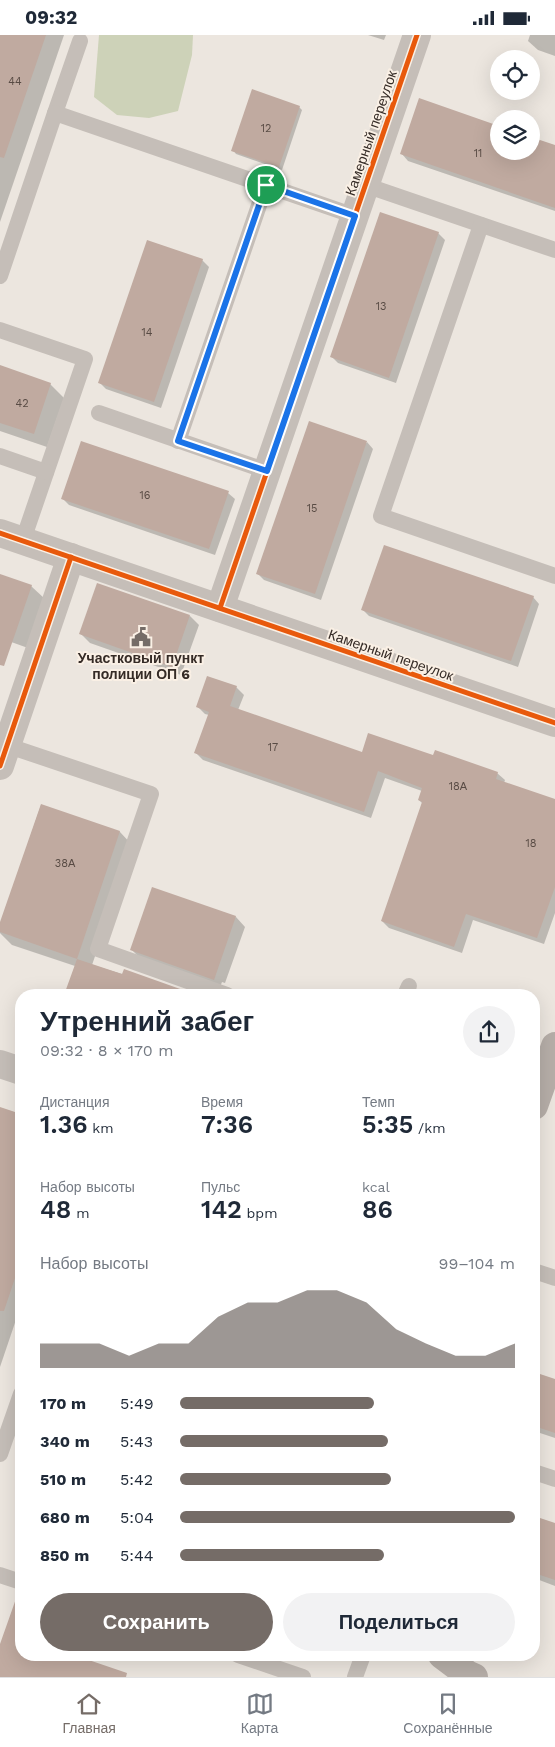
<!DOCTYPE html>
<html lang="ru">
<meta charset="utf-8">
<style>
body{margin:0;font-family:"Work Sans",sans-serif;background:#f2f2f3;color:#1f2937;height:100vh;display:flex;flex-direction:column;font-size:19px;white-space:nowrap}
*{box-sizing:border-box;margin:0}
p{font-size:16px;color:#747a83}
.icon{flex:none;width:28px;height:28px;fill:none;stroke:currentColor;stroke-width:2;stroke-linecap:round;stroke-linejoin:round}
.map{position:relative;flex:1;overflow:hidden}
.side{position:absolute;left:15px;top:954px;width:525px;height:672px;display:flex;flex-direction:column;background:#fff;border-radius:20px;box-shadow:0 5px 20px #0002}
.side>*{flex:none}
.buttons{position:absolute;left:490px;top:15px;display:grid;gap:10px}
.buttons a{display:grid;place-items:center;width:50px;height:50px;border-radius:50%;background:#fff;box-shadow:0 5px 20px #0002;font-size:25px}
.pin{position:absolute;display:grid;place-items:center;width:42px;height:42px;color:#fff;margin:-21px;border:2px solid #fff;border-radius:50%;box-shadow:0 1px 5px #0007}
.round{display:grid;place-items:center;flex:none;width:52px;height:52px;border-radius:26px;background:#f2f2f3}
.overview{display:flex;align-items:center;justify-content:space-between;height:85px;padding:0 25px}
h1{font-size:28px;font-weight:600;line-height:38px}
.figures{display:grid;grid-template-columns:repeat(3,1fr);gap:8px;height:85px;padding:5px 25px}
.figures div{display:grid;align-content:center}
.figures b{font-size:25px;font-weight:600}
.figures small{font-size:14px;font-weight:400}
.figures p{font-size:14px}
.chart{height:140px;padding:10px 25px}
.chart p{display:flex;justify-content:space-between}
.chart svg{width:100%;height:90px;margin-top:5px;fill:#756c67;opacity:.7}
.action{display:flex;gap:10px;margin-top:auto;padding:10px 25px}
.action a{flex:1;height:58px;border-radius:30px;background:#756c67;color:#fff;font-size:20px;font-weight:600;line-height:58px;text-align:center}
.action a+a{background:#f2f2f3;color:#1f2937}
ul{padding:0 25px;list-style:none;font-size:16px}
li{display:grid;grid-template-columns:80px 60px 1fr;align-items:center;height:38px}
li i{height:12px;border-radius:6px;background:#756c67}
.status{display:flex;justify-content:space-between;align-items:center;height:35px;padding:0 25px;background:#fff;direction:ltr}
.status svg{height:14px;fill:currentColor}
.dock{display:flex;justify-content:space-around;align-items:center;height:70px;border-top:1px solid #e0e1e3;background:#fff;font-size:14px;color:#747a83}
.dock a{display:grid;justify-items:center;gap:2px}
.dock .current{color:#756c67}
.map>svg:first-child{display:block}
.green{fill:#cdd2b8}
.shadow{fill:#0003}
.building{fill:#c0aaa0}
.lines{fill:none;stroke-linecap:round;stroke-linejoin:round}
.service{stroke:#c5beb8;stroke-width:16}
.minor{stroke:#c5beb8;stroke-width:28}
.secondary{stroke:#b6aea8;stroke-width:28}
.cycleway-casing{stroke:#faf0e5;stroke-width:8}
.cycleway{stroke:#e8590c;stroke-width:5}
.route-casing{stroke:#fff;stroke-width:10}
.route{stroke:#1a73e8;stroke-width:6}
.labels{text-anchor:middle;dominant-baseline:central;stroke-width:4;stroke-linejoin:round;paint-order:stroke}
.number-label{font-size:11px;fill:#584b44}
.street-label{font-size:14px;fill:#352b26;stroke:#faf0e5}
.poi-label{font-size:14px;font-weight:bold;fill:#352b26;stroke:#faf0e5}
</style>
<div class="status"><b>09:32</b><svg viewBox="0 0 49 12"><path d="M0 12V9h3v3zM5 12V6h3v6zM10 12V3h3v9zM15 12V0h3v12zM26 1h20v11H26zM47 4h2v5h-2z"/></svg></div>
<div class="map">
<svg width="555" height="1642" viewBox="0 0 555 1642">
<rect width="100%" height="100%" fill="#ece6df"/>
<path class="green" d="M 99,0 L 193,0 L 192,20 L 178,76 L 149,83 L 117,80 L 94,62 Z"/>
<g class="shadow">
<path d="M 0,0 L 64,0 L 0,187 Z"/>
<path d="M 368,0 L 386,0 L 384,5 Z"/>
<path d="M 530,0 L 555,0 L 555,21 L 538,15 L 528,6 Z"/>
<path d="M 299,72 L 302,75 L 282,135 L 236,119 L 233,115 Z"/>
<path d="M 555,111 L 555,176 L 408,126 L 402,119 L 531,116 Z"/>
<path d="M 438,198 L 445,205 L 396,348 L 338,328 L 332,322 Z"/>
<path d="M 202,225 L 209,232 L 161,373 L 106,354 L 100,348 Z"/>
<path d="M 0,332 L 50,349 L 64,363 L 47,412 L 0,396 Z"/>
<path d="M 367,407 L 373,414 L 321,565 L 264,545 L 257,538 Z"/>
<path d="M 228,458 L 235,464 L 215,520 L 69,470 L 63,464 Z"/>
<path d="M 0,540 L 31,551 L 45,564 L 28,613 L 0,603 Z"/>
<path d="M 533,562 L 539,569 L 518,632 L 369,581 L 363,575 Z"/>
<path d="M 190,581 L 199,590 L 181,640 L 90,608 L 81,599 Z"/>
<path d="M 236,652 L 244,660 L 238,675 L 362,718 L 434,722 L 497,738 L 505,745 L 504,748 L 555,765 L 555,878 L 544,909 L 473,885 L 462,918 L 389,893 L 382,886 L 423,769 L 419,765 L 422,756 L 385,743 L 371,783 L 203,725 L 196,718 L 209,680 L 205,679 L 198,672 Z"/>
<path d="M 41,770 L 120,797 L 133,811 L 92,930 L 193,960 L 66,960 L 75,931 L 12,910 L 0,898 L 0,891 Z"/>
<path d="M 236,882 L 245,892 L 225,948 L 222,947 L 220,952 L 141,924 L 132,915 Z"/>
<path d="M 0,1073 L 21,1080 L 21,1270 L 0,1332 Z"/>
<path d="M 534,1338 L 555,1346 L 555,1403 L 534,1396 Z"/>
<path d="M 534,1482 L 555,1489 L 555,1551 L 534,1543 Z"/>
</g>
<g class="building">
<path d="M 0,0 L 46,0 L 4,123 L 0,122 Z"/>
<path d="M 252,54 L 300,71 L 279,132 L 231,116 Z"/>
<path d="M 419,63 L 499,91 L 499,116 L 531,116 L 531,102 L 555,110 L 555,173 L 400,119 Z"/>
<path d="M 380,177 L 439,197 L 389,343 L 330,322 Z"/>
<path d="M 147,205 L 203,224 L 154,367 L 98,348 Z"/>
<path d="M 0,330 L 51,348 L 34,399 L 0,388 Z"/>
<path d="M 309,386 L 367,406 L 315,559 L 256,539 Z"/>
<path d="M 81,406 L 229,456 L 209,514 L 61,464 Z"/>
<path d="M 384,510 L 534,561 L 511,626 L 361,575 Z"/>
<path d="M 0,539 L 32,550 L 4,631 L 0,630 Z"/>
<path d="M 97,548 L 190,580 L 172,632 L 79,599 Z"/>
<path d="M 207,641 L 237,651 L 230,671 L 362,717 L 368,698 L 433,720 L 435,715 L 498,737 L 496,744 L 555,764 L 555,852 L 537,903 L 466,879 L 454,912 L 381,886 L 422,767 L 418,765 L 422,753 L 378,736 L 364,777 L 194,718 L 209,677 L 196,672 Z"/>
<path d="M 41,769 L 120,796 L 77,924 L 0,897 L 0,887 Z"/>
<path d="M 152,852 L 236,881 L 214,945 L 130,915 Z"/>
<path d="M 77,924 L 122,939 L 124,934 L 197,960 L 64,960 Z"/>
<path d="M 0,1072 L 21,1079 L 21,1225 L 4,1276 L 0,1276 Z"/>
<path d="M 534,1337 L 555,1344 L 555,1398 L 534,1391 Z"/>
<path d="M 534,1481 L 555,1488 L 555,1545 L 534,1538 Z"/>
<path d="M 18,1558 L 21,1558 L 21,1620 L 74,1620 L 127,1638 L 126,1642 L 0,1642 L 0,1609 Z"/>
</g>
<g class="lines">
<g class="service">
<path d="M 55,78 L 80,6"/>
<path d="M 365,150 L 555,215"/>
<path d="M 481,190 L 381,481 L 555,541"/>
<path d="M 0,241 L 55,78 L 355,181"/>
<path d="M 0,295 L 85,324 L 23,505"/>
<path d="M 99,378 L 267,436"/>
<path d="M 178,406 L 266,150"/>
<path d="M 0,421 L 46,437"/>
<path d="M 0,708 L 151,759 L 98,914 L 227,960"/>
<path d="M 405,960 L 409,951"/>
<path d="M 534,1236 L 555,1243"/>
<path d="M 0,1419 L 21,1359"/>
<path d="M 534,1437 L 555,1444"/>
<path d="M 0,1540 L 21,1547"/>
<path d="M 238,1620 L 303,1642"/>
<path d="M 355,1642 L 363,1620"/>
</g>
<g class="minor">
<path d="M 0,498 L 555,688"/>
<path d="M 220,573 L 417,0"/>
<path d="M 0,731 L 71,522"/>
<path d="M 0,1029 L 21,1036"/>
</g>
<g class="secondary">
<path d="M 534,1071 L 555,1011"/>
<path d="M 442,1620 L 467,1639 L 474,1642"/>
</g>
<defs>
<g id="cycleway">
<path d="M 0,498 L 555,688"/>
<path d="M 220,573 L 417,0"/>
<path d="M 0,731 L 71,522"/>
</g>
</defs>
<use href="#cycleway" class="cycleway-casing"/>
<use href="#cycleway" class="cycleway"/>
</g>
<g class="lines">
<defs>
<path id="route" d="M 266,150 L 355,181 L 267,436 L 178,406 Z"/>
</defs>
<use href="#route" class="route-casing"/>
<use href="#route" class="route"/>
</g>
<defs>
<symbol id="civic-bare" viewBox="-9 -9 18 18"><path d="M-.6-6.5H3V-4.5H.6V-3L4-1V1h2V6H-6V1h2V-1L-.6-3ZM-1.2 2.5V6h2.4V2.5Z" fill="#756c67" stroke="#faf0e5" stroke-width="2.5" paint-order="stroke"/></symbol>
</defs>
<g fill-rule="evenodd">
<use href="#civic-bare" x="127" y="588" width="28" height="28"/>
</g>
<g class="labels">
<g class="number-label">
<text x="15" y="46">44</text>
<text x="266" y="93">12</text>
<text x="478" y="118">11</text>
<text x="381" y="271">13</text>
<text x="147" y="297">14</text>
<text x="22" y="368">42</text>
<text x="145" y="460">16</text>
<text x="312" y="473">15</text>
<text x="273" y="712">17</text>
<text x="458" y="751">18А</text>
<text x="531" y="808">18</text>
<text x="65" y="828">38А</text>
</g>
<g class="street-label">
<text transform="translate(371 98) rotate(-71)">Камерный переулок</text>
<text transform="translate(391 620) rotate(19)">Камерный переулок</text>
</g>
<g class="poi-label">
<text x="141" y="623">Участковый пункт<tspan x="141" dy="16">полиции ОП 6</tspan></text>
</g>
</g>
</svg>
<div class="buttons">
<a><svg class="icon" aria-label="locate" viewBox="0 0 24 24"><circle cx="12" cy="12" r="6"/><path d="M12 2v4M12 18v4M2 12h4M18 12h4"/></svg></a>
<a><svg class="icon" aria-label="layers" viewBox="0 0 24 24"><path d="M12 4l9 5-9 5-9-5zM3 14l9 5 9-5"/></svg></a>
</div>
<div class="pin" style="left:266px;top:150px;background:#1e9e55"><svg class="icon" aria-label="arrive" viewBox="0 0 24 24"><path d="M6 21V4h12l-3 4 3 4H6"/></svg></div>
<section class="side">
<div class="overview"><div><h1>Утренний забег</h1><p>09:32 · 8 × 170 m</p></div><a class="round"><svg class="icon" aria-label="share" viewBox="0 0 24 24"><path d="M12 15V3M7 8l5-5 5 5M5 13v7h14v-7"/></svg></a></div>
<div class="figures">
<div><p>Дистанция</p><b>1.36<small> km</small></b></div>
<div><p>Время</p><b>7:36</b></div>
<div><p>Темп</p><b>5:35<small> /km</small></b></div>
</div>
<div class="figures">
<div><p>Набор высоты</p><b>48<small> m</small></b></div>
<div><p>Пульс</p><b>142<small> bpm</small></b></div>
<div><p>kcal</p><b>86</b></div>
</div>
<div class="chart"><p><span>Набор высоты</span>99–104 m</p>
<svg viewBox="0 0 160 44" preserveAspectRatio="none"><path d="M0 44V32L10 32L20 32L30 38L40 32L50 32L60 19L70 12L80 12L90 6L100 6L110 12L120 25L130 32L140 38L150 38L160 32V44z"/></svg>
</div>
<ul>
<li><b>170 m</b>5:49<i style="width:58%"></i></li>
<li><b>340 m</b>5:43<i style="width:62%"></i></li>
<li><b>510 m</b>5:42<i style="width:63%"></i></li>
<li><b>680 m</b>5:04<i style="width:100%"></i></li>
<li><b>850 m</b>5:44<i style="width:61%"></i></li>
</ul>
<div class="action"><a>Сохранить</a><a>Поделиться</a></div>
</section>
</div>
<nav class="dock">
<a class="current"><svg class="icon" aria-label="home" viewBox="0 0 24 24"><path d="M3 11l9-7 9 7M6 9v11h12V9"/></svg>Главная</a>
<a><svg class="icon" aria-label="map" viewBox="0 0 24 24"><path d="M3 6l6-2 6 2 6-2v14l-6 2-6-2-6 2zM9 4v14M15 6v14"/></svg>Карта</a>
<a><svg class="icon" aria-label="saved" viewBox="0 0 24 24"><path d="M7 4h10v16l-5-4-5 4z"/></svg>Сохранённые</a>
</nav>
